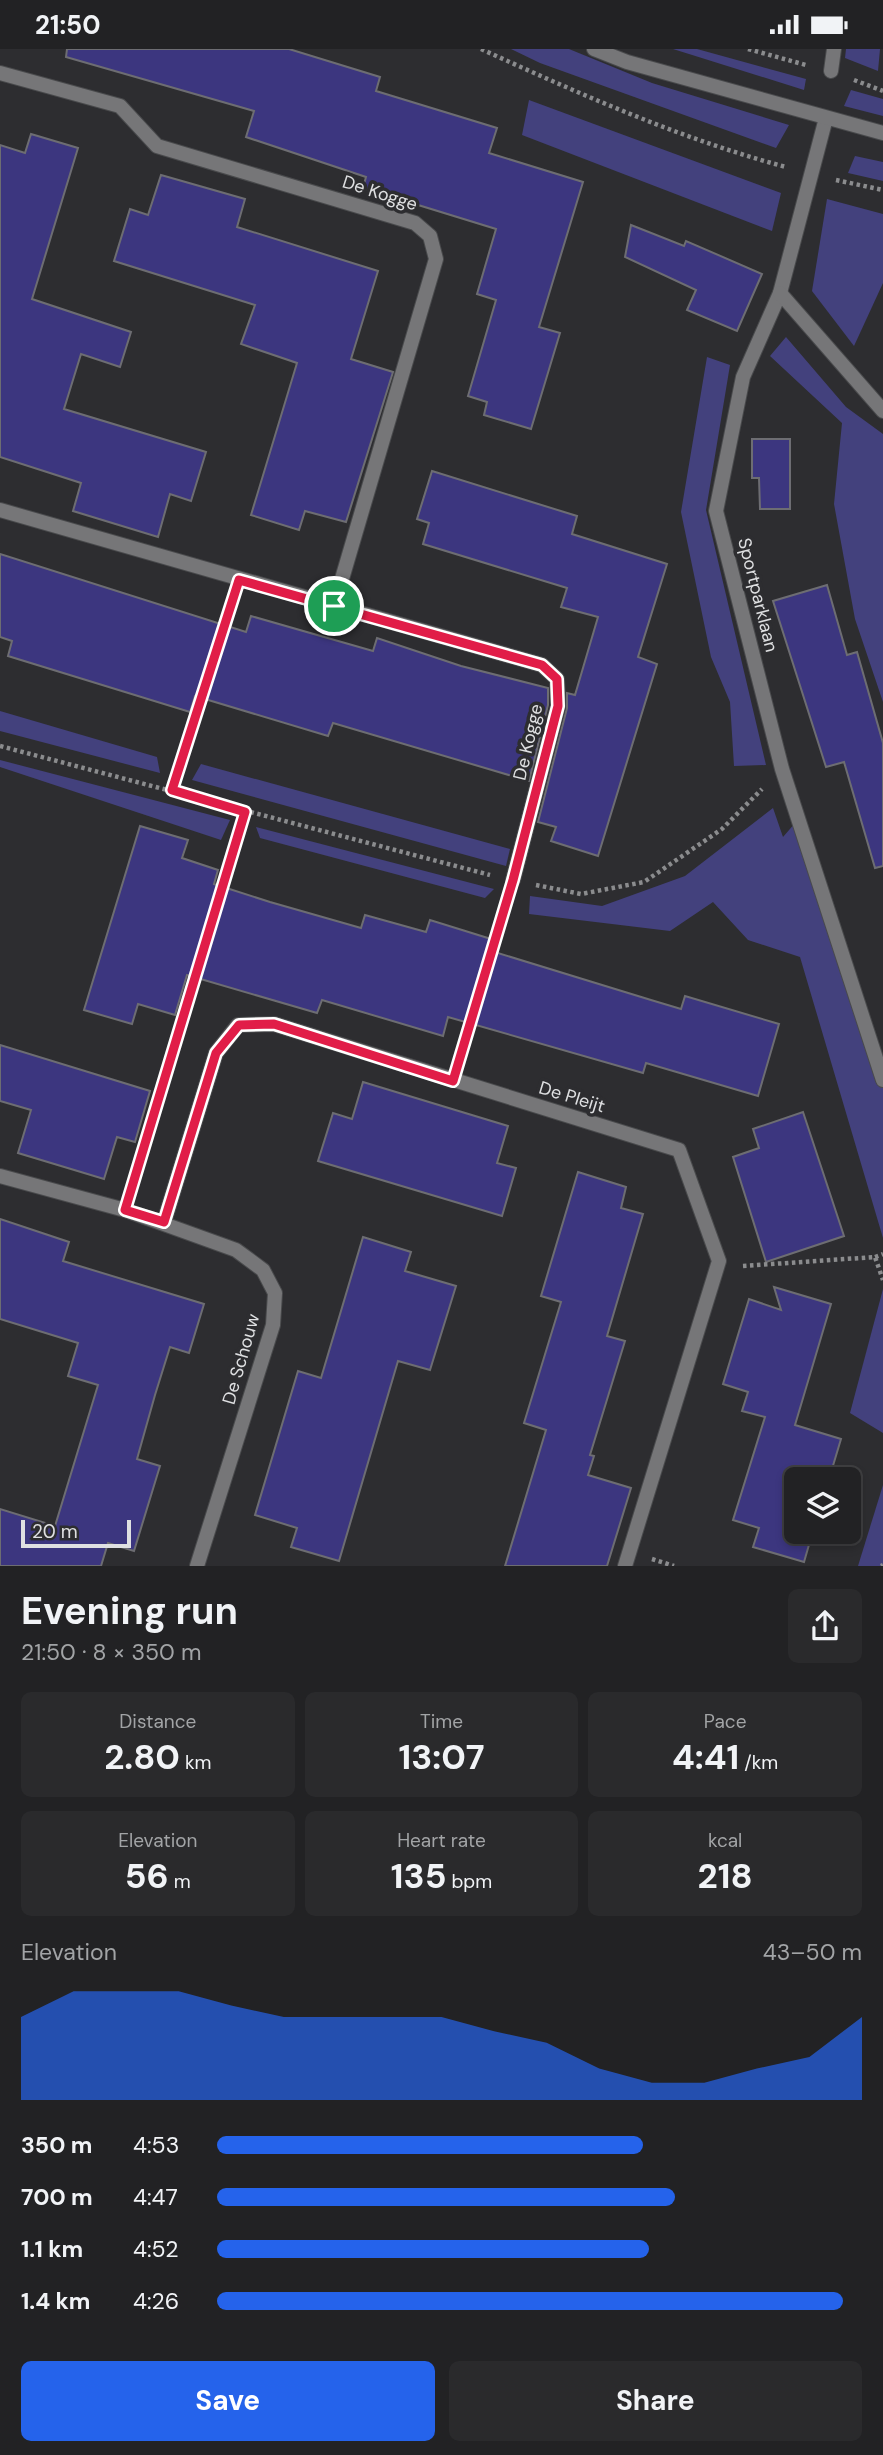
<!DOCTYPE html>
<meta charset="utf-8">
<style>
body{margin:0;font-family:"DM Sans",sans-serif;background:#2a2a2c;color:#f1f3f6;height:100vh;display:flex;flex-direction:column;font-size:26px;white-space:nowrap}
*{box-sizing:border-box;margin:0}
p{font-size:23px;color:#a2a4a6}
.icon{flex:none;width:38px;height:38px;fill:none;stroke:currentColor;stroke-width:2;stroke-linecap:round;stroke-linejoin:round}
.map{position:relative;height:1517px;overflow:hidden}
.panel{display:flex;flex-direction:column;background:#222224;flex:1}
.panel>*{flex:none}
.buttons{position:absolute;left:784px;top:1418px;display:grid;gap:14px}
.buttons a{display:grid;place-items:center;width:77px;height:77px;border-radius:10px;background:#222224;box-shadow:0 4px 10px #0003,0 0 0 2px #3f3f41;font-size:35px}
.scale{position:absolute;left:21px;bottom:18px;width:110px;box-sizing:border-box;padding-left:7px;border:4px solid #dfe0e2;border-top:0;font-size:19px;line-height:24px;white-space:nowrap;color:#dfe0e2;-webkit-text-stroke:5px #2d2d30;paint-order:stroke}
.pin{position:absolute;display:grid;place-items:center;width:60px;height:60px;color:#fff;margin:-30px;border:4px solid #fff;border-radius:50%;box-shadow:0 2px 7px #0007}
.round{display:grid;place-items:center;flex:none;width:74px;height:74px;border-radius:10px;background:#2a2a2c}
.summary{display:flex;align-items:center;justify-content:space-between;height:119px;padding:0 21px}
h1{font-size:38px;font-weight:700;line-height:52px}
.metrics{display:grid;grid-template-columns:repeat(3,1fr);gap:10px;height:119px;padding:7px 21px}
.metrics div{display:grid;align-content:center;border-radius:10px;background:#2a2a2c;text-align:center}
.metrics b{font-size:35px;font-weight:700}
.metrics small{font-size:19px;font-weight:400}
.metrics p{font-size:19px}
.chart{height:196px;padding:14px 21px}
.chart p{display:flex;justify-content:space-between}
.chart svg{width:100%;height:126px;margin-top:7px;fill:#2563eb;opacity:.7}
.button{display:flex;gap:14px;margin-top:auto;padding:14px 21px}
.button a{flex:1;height:80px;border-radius:10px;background:#2563eb;color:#fff;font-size:28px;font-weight:700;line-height:80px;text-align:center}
.button a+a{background:#2a2a2c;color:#f1f3f6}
ul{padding:0 21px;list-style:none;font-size:23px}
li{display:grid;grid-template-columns:112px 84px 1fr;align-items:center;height:52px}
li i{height:18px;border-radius:9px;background:#2563eb}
.status{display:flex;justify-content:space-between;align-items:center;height:49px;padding:0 35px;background:#222224;direction:ltr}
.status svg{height:19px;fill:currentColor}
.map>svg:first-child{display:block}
.green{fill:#43417d}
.building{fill:#3c367f;stroke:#6d6d72;stroke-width:2}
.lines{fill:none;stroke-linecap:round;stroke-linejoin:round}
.minor-casing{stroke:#494a4c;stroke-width:16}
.tertiary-casing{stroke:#494a4c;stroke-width:16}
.path{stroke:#8b8c8e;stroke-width:4.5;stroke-dasharray:3.5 3.5;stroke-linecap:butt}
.minor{stroke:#767678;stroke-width:14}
.tertiary{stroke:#767678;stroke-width:14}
.route-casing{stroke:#fff;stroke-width:14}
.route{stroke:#e11d48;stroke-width:9}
.labels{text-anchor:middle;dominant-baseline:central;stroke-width:7;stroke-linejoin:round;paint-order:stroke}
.street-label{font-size:18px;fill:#dfe0e2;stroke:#2d2d30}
</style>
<div class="status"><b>21:50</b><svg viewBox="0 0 49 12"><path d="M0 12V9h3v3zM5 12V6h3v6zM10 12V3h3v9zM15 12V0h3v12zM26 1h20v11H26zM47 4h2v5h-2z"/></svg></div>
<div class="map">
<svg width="883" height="1517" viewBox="0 0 883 1517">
<rect width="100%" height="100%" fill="#2d2d30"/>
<g class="green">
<path d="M 511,0 L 569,0 L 652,34 L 789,76 L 776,99 L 540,14 Z"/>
<path d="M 673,0 L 697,0 L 806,30 L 804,41 Z"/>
<path d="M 846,0 L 880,0 L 878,22 L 845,9 Z"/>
<path d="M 851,41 L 883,50 L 883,67 L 844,57 Z"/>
<path d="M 529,51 L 781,144 L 772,182 L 522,86 Z"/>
<path d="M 855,107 L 883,113 L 883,132 L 848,124 Z"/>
<path d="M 827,150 L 883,165 L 883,234 L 854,297 L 812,242 Z"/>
<path d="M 786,288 L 846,358 L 883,385 L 883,653 L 855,570 L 834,455 L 842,374 L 770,307 Z"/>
<path d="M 707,308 L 730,316 L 706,461 L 766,716 L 734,717 L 730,653 L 711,608 L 681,463 Z"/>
<path d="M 0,662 L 157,708 L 160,724 L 0,682 Z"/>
<path d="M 0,711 L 230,771 L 221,791 L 0,718 Z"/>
<path d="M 201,715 L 510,800 L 506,817 L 192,731 Z"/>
<path d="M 773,759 L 783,788 L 802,766 L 883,1016 L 883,1189 L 800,908 L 748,891 L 713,853 L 670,882 L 529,865 L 530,847 L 602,857 L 685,827 Z"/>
<path d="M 256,778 L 494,840 L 485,849 L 260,789 Z"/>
<path d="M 883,1240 L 883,1384 L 850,1364 Z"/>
<path d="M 883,1436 L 883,1517 L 858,1517 Z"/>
</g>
<g class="building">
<path d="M 67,0 L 289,0 L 380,28 L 376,42 L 497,79 L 489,104 L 583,133 L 539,278 L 560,284 L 531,380 L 484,366 L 487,353 L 468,347 L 496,251 L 477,245 L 496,180 L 363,139 L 366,128 L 246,88 L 254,62 L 66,8 Z"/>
<path d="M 31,85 L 78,99 L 32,250 L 131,283 L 120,318 L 81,305 L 64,360 L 206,403 L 191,452 L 170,445 L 158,488 L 73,462 L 81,434 L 0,408 L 0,96 L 25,104 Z"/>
<path d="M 161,126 L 245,150 L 237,178 L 378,222 L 351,310 L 393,323 L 346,473 L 305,462 L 299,481 L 251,466 L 297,314 L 241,295 L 255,256 L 114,212 L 130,160 L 148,166 Z"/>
<path d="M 631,176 L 684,197 L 686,192 L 762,225 L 737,282 L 687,261 L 696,241 L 625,208 Z"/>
<path d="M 752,390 L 790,390 L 790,460 L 760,460 L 759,429 L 752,429 Z"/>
<path d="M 432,422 L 577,467 L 572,485 L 667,515 L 638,608 L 657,615 L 598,807 L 551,792 L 556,778 L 538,773 L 567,659 L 567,644 L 575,646 L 598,568 L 561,558 L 567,539 L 423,495 L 429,474 L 417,470 Z"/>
<path d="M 0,505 L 246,583 L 251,567 L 373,602 L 377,589 L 461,617 L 548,639 L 548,656 L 529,732 L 333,674 L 328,687 L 195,647 L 190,663 L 8,607 L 12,592 L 0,588 Z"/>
<path d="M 827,536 L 847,606 L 857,603 L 883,694 L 883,817 L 875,819 L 844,713 L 826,718 L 773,552 Z"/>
<path d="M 140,777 L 188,791 L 182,809 L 218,821 L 214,835 L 270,853 L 361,879 L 365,866 L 426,883 L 430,871 L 491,890 L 488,901 L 651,951 L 681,960 L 685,947 L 779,975 L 758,1047 L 646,1014 L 643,1024 L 448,968 L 443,987 L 322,951 L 317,964 L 187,926 L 175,966 L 138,955 L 132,975 L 84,961 Z"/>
<path d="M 0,996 L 150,1042 L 135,1093 L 117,1088 L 104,1130 L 18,1104 L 31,1061 L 0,1052 Z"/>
<path d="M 363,1033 L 508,1077 L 497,1114 L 516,1119 L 502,1167 L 318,1112 L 333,1064 L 352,1070 Z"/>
<path d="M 803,1063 L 844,1187 L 766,1213 L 733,1108 L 759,1099 L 753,1080 Z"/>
<path d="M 578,1123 L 626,1138 L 621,1159 L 643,1165 L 607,1287 L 625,1292 L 590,1406 L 594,1407 L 588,1426 L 631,1439 L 607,1517 L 505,1517 L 546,1381 L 524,1374 L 561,1253 L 541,1247 Z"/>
<path d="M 0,1170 L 69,1193 L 63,1212 L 204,1255 L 189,1304 L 170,1298 L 155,1346 L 137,1410 L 160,1417 L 134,1502 L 108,1494 L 101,1517 L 0,1517 L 0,1460 L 55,1477 L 98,1336 L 68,1327 L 78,1294 L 0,1270 Z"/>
<path d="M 363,1188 L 411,1203 L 405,1222 L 456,1237 L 430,1321 L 398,1312 L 339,1512 L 291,1498 L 297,1479 L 255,1466 L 298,1322 L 321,1329 Z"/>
<path d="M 774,1238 L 831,1255 L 795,1376 L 841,1390 L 829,1430 L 796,1430 L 796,1482 L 813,1482 L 804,1513 L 753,1498 L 759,1479 L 733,1471 L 765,1368 L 742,1362 L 748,1343 L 723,1335 L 749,1250 L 781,1261 Z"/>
</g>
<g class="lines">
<defs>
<g id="minor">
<path d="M 831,22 L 834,0"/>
<path d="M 0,24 L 120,57 L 157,97 L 415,174 L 430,187 L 436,210 L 334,557"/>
<path d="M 826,69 L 780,244 L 743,328 L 716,462 L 782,720 L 883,1031"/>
<path d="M 780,244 L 883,362"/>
<path d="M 0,461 L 542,616 L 557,630 L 558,657 L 513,831"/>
<path d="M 0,1127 L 125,1161 L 236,1201 L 263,1221 L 275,1244 L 273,1276 L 197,1517"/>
<path d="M 164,1173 L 216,1004 L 238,976 L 274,975 L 679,1101 L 719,1212 L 625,1517"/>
</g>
<path id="tertiary" d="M 594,0 L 627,13 L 883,84"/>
</defs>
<use href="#minor" class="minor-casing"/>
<use href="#tertiary" class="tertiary-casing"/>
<g class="path">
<path d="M 481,0 C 580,45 681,90 786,118"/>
<path d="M 748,0 L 806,16"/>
<path d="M 854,31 L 883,42"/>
<path d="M 836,131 L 883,141"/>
<path d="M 0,697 L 490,826"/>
<path d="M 172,741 L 232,552"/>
<path d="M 536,836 L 581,845 L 644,833 L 722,780 L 762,740"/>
<path d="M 460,1008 L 507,852"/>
<path d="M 132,1137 L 245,763"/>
<path d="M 875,1208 L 883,1205"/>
<path d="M 743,1217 L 875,1208 L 883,1231"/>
<path d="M 652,1510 L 674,1517"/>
<path d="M 881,1517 L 883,1516"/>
</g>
<use href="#minor" class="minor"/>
<use href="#tertiary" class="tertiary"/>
</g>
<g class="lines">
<defs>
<path id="route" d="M 239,531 L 542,616 L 557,630 L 558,657 L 513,831 L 453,1032 L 274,975 L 239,976 L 216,1004 L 164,1173 L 125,1161 L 245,763 L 172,741 Z"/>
</defs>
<use href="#route" class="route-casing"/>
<use href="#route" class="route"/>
</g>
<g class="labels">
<g class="street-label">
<text transform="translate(380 144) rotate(18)">De Kogge</text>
<text transform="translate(758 546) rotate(76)">Sportparklaan</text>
<text transform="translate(528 693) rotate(-77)">De Kogge</text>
<text transform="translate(572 1048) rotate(17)">De Pleijt</text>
<text transform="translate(241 1310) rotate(-74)">De Schouw</text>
</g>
</g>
</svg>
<div class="buttons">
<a><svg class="icon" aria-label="layers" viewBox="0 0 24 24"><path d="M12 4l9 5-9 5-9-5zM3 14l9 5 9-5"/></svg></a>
</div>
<div class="scale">20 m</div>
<div class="pin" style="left:334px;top:557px;background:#1e9e55"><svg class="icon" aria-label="arrive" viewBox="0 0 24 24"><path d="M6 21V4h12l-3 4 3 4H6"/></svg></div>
</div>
<section class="panel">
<div class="summary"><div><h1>Evening run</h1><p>21:50 · 8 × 350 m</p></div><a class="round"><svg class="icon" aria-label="share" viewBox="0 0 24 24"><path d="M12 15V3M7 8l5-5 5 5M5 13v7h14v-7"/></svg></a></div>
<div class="metrics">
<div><p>Distance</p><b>2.80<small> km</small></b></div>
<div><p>Time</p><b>13:07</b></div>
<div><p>Pace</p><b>4:41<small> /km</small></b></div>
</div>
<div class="metrics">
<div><p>Elevation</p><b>56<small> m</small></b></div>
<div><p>Heart rate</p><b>135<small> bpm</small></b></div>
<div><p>kcal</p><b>218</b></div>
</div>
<div class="chart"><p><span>Elevation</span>43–50 m</p>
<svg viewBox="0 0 160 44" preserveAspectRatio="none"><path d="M0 44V15L10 6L20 6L30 6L40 11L50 15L60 15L70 15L80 15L90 20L100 24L110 33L120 38L130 38L140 33L150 29L160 15V44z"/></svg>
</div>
<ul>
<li><b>350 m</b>4:53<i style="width:66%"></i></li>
<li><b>700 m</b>4:47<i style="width:71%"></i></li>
<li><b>1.1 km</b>4:52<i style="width:67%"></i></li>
<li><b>1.4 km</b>4:26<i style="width:97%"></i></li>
</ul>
<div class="button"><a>Save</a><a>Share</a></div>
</section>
